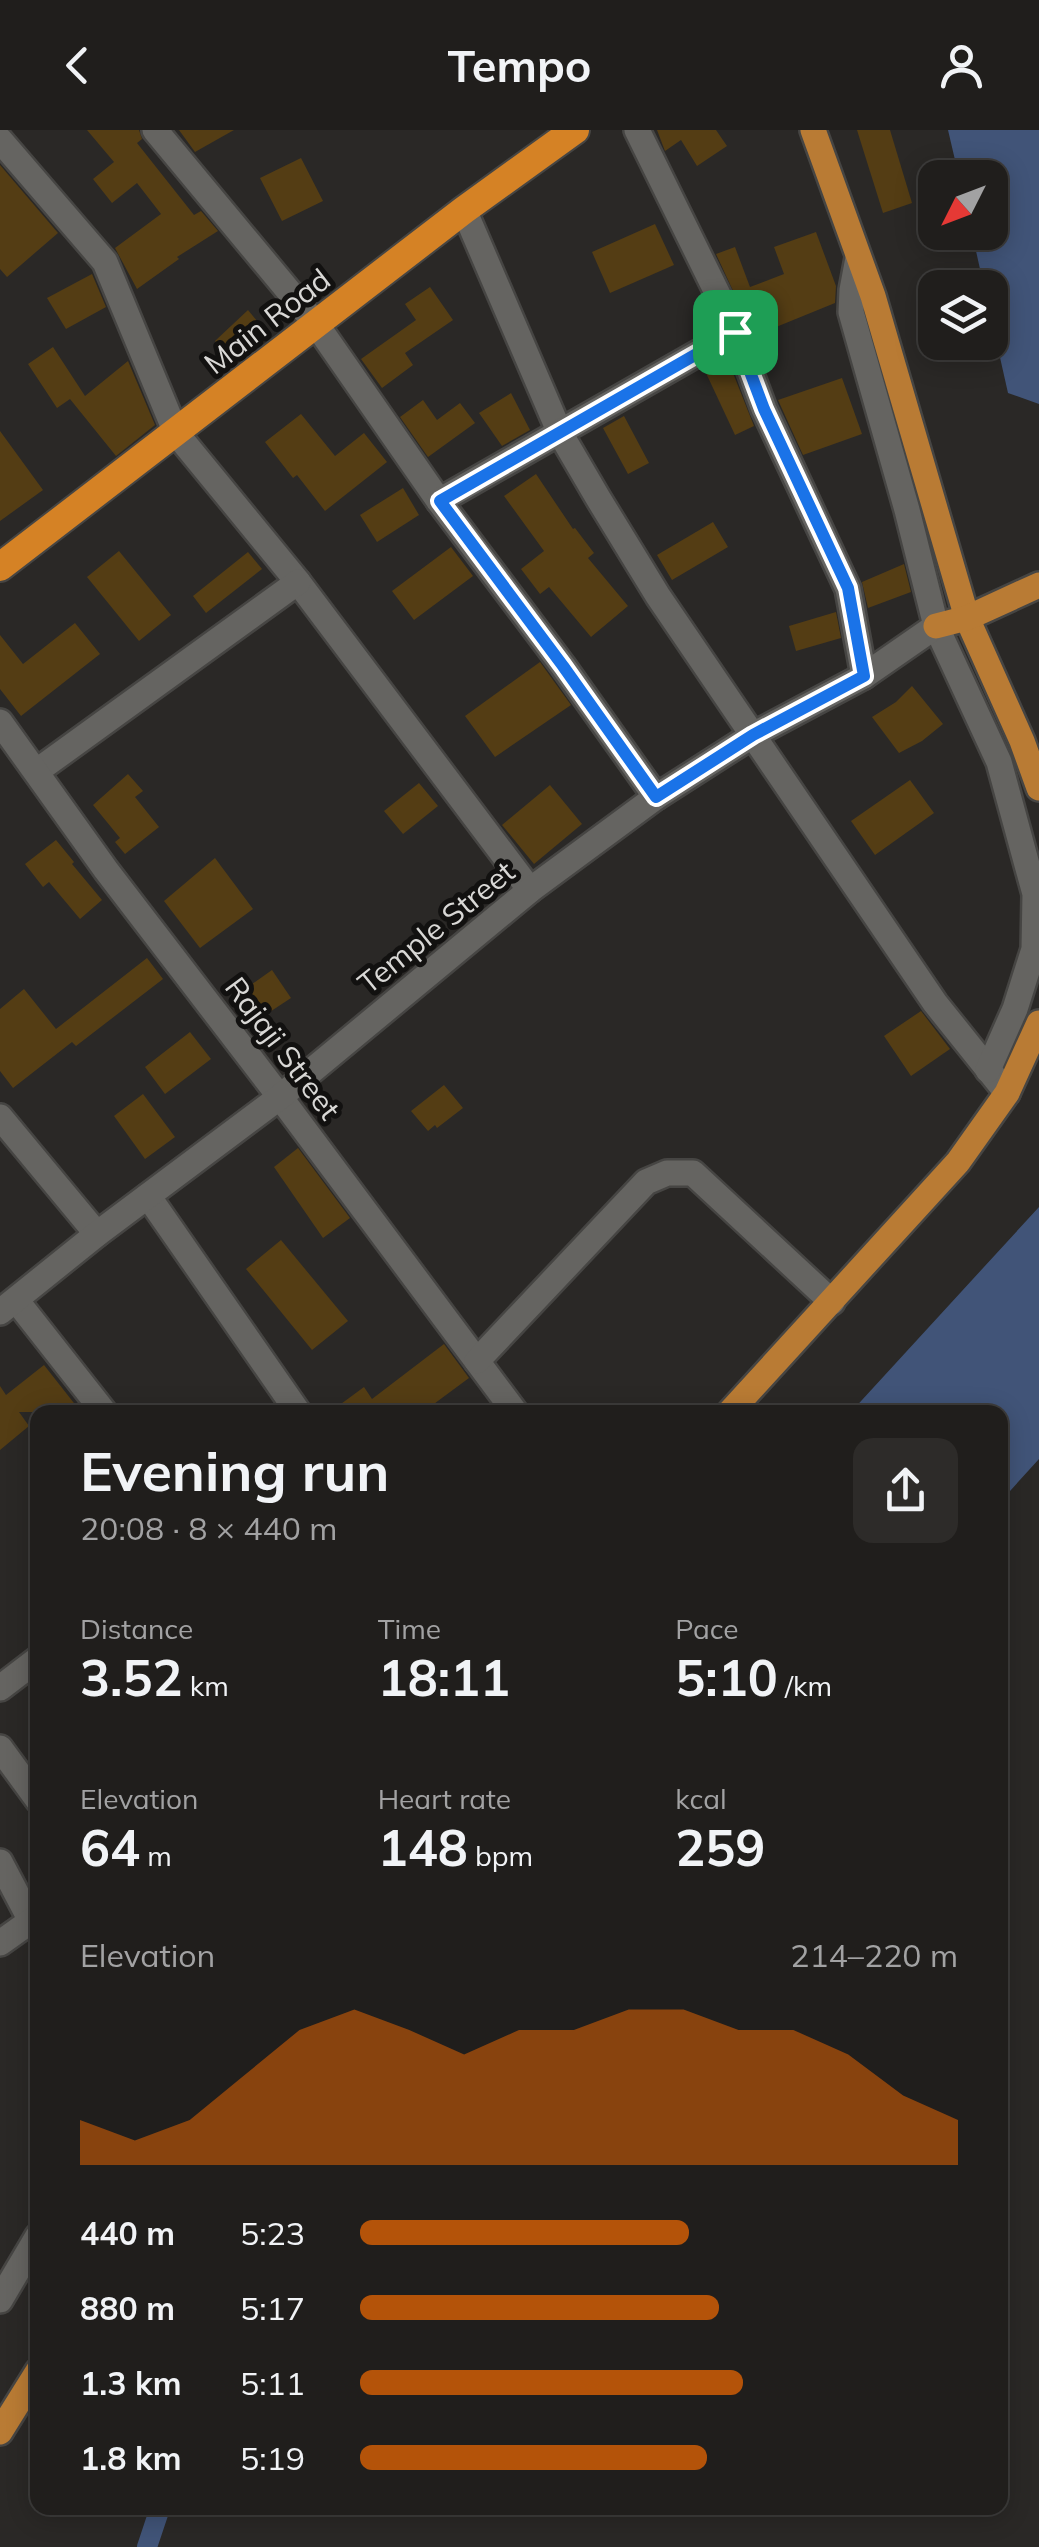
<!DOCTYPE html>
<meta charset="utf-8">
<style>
body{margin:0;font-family:Mulish,sans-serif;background:#2d2b29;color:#f1f3f6;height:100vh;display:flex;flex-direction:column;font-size:38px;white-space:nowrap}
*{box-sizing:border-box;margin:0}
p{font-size:32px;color:#a2a2a3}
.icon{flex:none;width:55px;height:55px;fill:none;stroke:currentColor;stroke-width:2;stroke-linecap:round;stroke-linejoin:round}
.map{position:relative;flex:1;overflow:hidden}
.panel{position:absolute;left:30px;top:1275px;width:978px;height:1110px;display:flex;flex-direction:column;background:#201e1c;border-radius:20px;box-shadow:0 5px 25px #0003,0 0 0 2px #3d3c3b}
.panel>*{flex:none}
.needle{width:65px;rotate:228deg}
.tools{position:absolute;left:918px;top:30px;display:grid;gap:20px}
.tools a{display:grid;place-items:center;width:90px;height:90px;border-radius:20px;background:#201e1c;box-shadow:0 5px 25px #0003,0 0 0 2px #3d3c3b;font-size:50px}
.pin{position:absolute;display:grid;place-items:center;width:85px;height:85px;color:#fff;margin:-42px;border-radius:20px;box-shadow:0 5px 15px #0006}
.round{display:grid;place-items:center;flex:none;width:105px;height:105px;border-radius:20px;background:#2d2b29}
.summary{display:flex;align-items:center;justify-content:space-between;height:170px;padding:0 50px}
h1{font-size:55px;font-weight:700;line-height:75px}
.figures{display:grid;grid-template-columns:repeat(3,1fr);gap:15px;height:170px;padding:10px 50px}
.figures div{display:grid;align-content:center}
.figures b{font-size:50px;font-weight:700}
.figures small{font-size:28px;font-weight:400}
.figures p{font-size:28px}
.chart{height:280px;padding:20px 50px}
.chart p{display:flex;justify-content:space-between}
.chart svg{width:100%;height:180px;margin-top:10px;fill:#b45309;opacity:.7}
ul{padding:0 50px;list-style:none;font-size:32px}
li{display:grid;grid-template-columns:160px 120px 1fr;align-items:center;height:75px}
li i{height:25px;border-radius:12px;background:#b45309}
header{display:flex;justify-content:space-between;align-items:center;height:130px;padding:0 50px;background:#201e1c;font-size:45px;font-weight:700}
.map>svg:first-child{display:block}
.water{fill:#415478}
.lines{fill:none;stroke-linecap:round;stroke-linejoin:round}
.canal{stroke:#415478;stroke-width:20}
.building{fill:#543d14}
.minor-casing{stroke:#464543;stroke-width:30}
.tertiary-casing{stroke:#464543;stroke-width:30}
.primary-casing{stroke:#464543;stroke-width:30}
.trunk-casing{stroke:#464543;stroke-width:32}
.minor{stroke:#656461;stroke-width:25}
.tertiary{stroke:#656461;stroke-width:25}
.primary{stroke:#b97b34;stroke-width:25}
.trunk{stroke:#d58225;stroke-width:28}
.route-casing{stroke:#fff;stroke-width:20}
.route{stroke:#1a73e8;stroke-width:12}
.labels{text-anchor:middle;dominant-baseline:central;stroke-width:10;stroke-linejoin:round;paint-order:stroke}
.street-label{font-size:30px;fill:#d9d8d6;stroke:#121110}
</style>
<header><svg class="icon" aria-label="back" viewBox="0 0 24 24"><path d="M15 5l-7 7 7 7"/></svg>Tempo<svg class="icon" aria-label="person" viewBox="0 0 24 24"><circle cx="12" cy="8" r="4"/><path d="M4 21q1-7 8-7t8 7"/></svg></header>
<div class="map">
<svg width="1039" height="2417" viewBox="0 0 1039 2417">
<rect width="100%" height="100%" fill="#2a2826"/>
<g class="water">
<path d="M 948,0 L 1039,0 L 1039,274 L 1008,263 L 990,183 L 990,158 L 984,157 L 972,103 L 990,102 L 990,48 L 959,47 Z"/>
<path d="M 1039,1077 L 1039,1329 L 1000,1372 L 1000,1282 L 851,1282 Z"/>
</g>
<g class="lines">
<path class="canal" d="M 147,2417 L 160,2378"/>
</g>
<g class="building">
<path d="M 87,0 L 139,0 L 142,9 L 137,13 L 194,85 L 201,81 L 218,101 L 177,127 L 179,129 L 137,159 L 115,118 L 161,84 L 137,53 L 112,73 L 93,49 L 114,32 Z"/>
<path d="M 179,0 L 234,0 L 195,22 Z"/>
<path d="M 657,0 L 716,0 L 727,16 L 697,36 L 681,10 L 665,21 Z"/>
<path d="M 857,0 L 890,0 L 912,73 L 883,83 Z"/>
<path d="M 301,28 L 323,71 L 282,91 L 260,48 Z"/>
<path d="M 0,35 L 58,103 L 7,147 L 0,139 Z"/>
<path d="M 655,94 L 674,135 L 610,163 L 592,122 Z"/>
<path d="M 816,102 L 836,156 L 835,173 L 754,206 L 716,124 L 735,117 L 750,157 L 784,144 L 774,117 Z"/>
<path d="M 92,144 L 106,177 L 66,199 L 47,168 Z"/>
<path d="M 430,157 L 453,190 L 405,223 L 413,235 L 382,258 L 361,229 L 416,190 L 405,174 Z"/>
<path d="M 248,180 L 270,207 L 233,236 L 215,211 Z"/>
<path d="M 53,217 L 85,266 L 128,231 L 155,295 L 116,326 L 70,269 L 57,278 L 28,234 Z"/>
<path d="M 729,233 L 754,296 L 735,305 L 706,243 Z"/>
<path d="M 842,248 L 862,304 L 803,325 L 778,270 Z"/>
<path d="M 511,263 L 530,300 L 502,316 L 479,283 Z"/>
<path d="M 423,270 L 437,290 L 460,273 L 475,293 L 428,327 L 400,287 Z"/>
<path d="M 301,284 L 335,326 L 364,303 L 387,332 L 325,381 L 297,345 L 293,348 L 265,312 Z"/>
<path d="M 624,286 L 649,333 L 628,344 L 603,298 Z"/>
<path d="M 0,301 L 43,360 L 0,391 Z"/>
<path d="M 536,344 L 573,399 L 575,398 L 594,423 L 588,428 L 628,476 L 591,507 L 549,457 L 540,464 L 521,439 L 544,421 L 504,366 Z"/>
<path d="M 403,358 L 419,385 L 377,412 L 360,385 Z"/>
<path d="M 713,392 L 728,417 L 672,450 L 657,425 Z"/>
<path d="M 451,417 L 473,446 L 414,490 L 392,461 Z"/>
<path d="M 119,421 L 171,485 L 139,511 L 87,447 Z"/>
<path d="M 248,422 L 262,439 L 206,483 L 193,466 Z"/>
<path d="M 904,434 L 911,462 L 868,478 L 862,452 Z"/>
<path d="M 836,482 L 841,508 L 796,521 L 789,496 Z"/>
<path d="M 75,493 L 100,524 L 21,586 L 0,559 L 0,505 L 23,534 Z"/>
<path d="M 540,532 L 571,575 L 495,627 L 465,586 Z"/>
<path d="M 912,556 L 943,594 L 922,611 L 899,623 L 872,587 L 896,572 Z"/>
<path d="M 128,644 L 143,661 L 135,667 L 159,697 L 125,724 L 115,712 L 120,708 L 93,675 Z"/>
<path d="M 910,650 L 934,683 L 875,725 L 851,691 Z"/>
<path d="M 419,653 L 438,676 L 403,704 L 384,681 Z"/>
<path d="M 550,655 L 582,694 L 534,734 L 502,695 Z"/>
<path d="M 56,710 L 74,732 L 72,734 L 102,770 L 80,789 L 49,752 L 43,757 L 25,734 Z"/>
<path d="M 215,728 L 253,779 L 200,818 L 164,771 Z"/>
<path d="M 147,828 L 163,849 L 76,916 L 72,912 L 13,958 L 0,941 L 0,879 L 24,859 L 56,899 Z"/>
<path d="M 272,840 L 291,868 L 256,891 L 238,864 Z"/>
<path d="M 921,881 L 950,919 L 911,946 L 884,906 Z"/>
<path d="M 190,902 L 211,929 L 165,964 L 145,937 Z"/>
<path d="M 444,955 L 463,978 L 437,998 L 435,995 L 428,1001 L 411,981 Z"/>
<path d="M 143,964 L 175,1007 L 145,1029 L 114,986 Z"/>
<path d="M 298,1018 L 350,1088 L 323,1108 L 274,1037 Z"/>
<path d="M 281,1110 L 348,1191 L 312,1220 L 246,1139 Z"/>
<path d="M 444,1214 L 469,1248 L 423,1282 L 330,1282 L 364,1257 L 372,1269 Z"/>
<path d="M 44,1235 L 81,1282 L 19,1282 L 29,1296 L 0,1320 L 0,1256 L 6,1265 Z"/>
</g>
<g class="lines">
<defs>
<g id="minor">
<path d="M 637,0 L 731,191 L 764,279 L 848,459 L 864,546"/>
<path d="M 0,10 L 105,132 L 176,303 L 298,452 L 530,760"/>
<path d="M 464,80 L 560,303 L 598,368 L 658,466 L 935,873 L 1007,963"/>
<path d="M 858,128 L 852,160 L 851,182 L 907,380 L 936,496 L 999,632 L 1035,764 L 1034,819 L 1015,879 L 988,940"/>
<path d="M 316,194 L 439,371 L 563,536 L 656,667"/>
<path d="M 439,371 L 735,202"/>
<path d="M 37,641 L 298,452"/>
<path d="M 280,967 L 515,1282"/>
<path d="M 0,987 L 97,1104"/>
<path d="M 148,1066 L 298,1282"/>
<path d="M 16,1170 L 104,1282"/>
<path d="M 477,1231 L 646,1052 L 667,1043 L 693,1043 L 832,1172"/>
<path d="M 0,1558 L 38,1529"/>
<path d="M 0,1618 L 38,1670"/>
<path d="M 0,1732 L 31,1791"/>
<path d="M 0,1813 L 38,1786"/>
<path d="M 0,2170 L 38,2106"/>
</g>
<g id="tertiary">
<path d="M 155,0 L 316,194"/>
<path d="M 0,592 L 106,740 L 280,967"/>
<path d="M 0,1182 L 97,1104 L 280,967 L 530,760 L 656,667 L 753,605 L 864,546 L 936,496"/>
</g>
<g id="primary">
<path d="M 813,0 L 873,166 L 967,488 L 1022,611 L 1039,658"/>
<path d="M 936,496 L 967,488 L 1039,455"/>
<path d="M 730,1282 L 958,1032 L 1007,963 L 1039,893"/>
<path d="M 0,2302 L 38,2241"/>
</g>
<path id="trunk" d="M 0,437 L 464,80 L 575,0"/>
</defs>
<use href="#minor" class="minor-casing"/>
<use href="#tertiary" class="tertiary-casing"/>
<use href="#primary" class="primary-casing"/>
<use href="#trunk" class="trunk-casing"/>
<use href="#minor" class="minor"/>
<use href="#tertiary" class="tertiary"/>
<use href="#primary" class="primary"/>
<use href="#trunk" class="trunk"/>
</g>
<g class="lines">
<defs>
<path id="route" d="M 735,202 L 764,279 L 848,458 L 864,546 L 753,605 L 656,667 L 563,536 L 440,371 Z"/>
</defs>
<use href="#route" class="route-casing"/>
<use href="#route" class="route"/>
</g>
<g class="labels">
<g class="street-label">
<text transform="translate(267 191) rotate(-38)">Main Road</text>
<text transform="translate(436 797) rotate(-39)">Temple Street</text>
<text transform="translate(283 918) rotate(53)">Rajaji Street</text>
</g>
</g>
</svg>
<div class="tools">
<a><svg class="needle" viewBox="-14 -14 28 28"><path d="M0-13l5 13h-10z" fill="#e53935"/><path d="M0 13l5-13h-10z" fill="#a2a2a3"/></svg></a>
<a><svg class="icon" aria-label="layers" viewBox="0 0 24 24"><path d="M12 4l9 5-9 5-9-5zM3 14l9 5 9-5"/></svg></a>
</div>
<div class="pin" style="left:735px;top:202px;background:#1e9e55"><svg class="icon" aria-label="arrive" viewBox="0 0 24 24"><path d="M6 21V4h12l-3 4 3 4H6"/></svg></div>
<section class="panel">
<div class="summary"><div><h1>Evening run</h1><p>20:08 · 8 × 440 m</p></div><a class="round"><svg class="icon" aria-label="share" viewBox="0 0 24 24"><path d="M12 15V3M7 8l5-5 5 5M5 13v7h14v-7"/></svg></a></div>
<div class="figures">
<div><p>Distance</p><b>3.52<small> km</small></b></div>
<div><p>Time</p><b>18:11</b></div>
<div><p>Pace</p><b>5:10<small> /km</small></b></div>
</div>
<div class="figures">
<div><p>Elevation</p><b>64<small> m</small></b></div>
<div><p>Heart rate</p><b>148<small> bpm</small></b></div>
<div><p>kcal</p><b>259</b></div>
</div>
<div class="chart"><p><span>Elevation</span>214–220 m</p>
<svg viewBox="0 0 160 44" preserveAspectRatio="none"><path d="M0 44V33L10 38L20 33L30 22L40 11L50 6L60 11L70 17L80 11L90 11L100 6L110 6L120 11L130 11L140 17L150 27L160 33V44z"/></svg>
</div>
<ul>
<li><b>440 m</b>5:23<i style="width:55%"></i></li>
<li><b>880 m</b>5:17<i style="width:60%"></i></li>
<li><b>1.3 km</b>5:11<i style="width:64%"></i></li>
<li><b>1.8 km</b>5:19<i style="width:58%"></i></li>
</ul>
</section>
</div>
